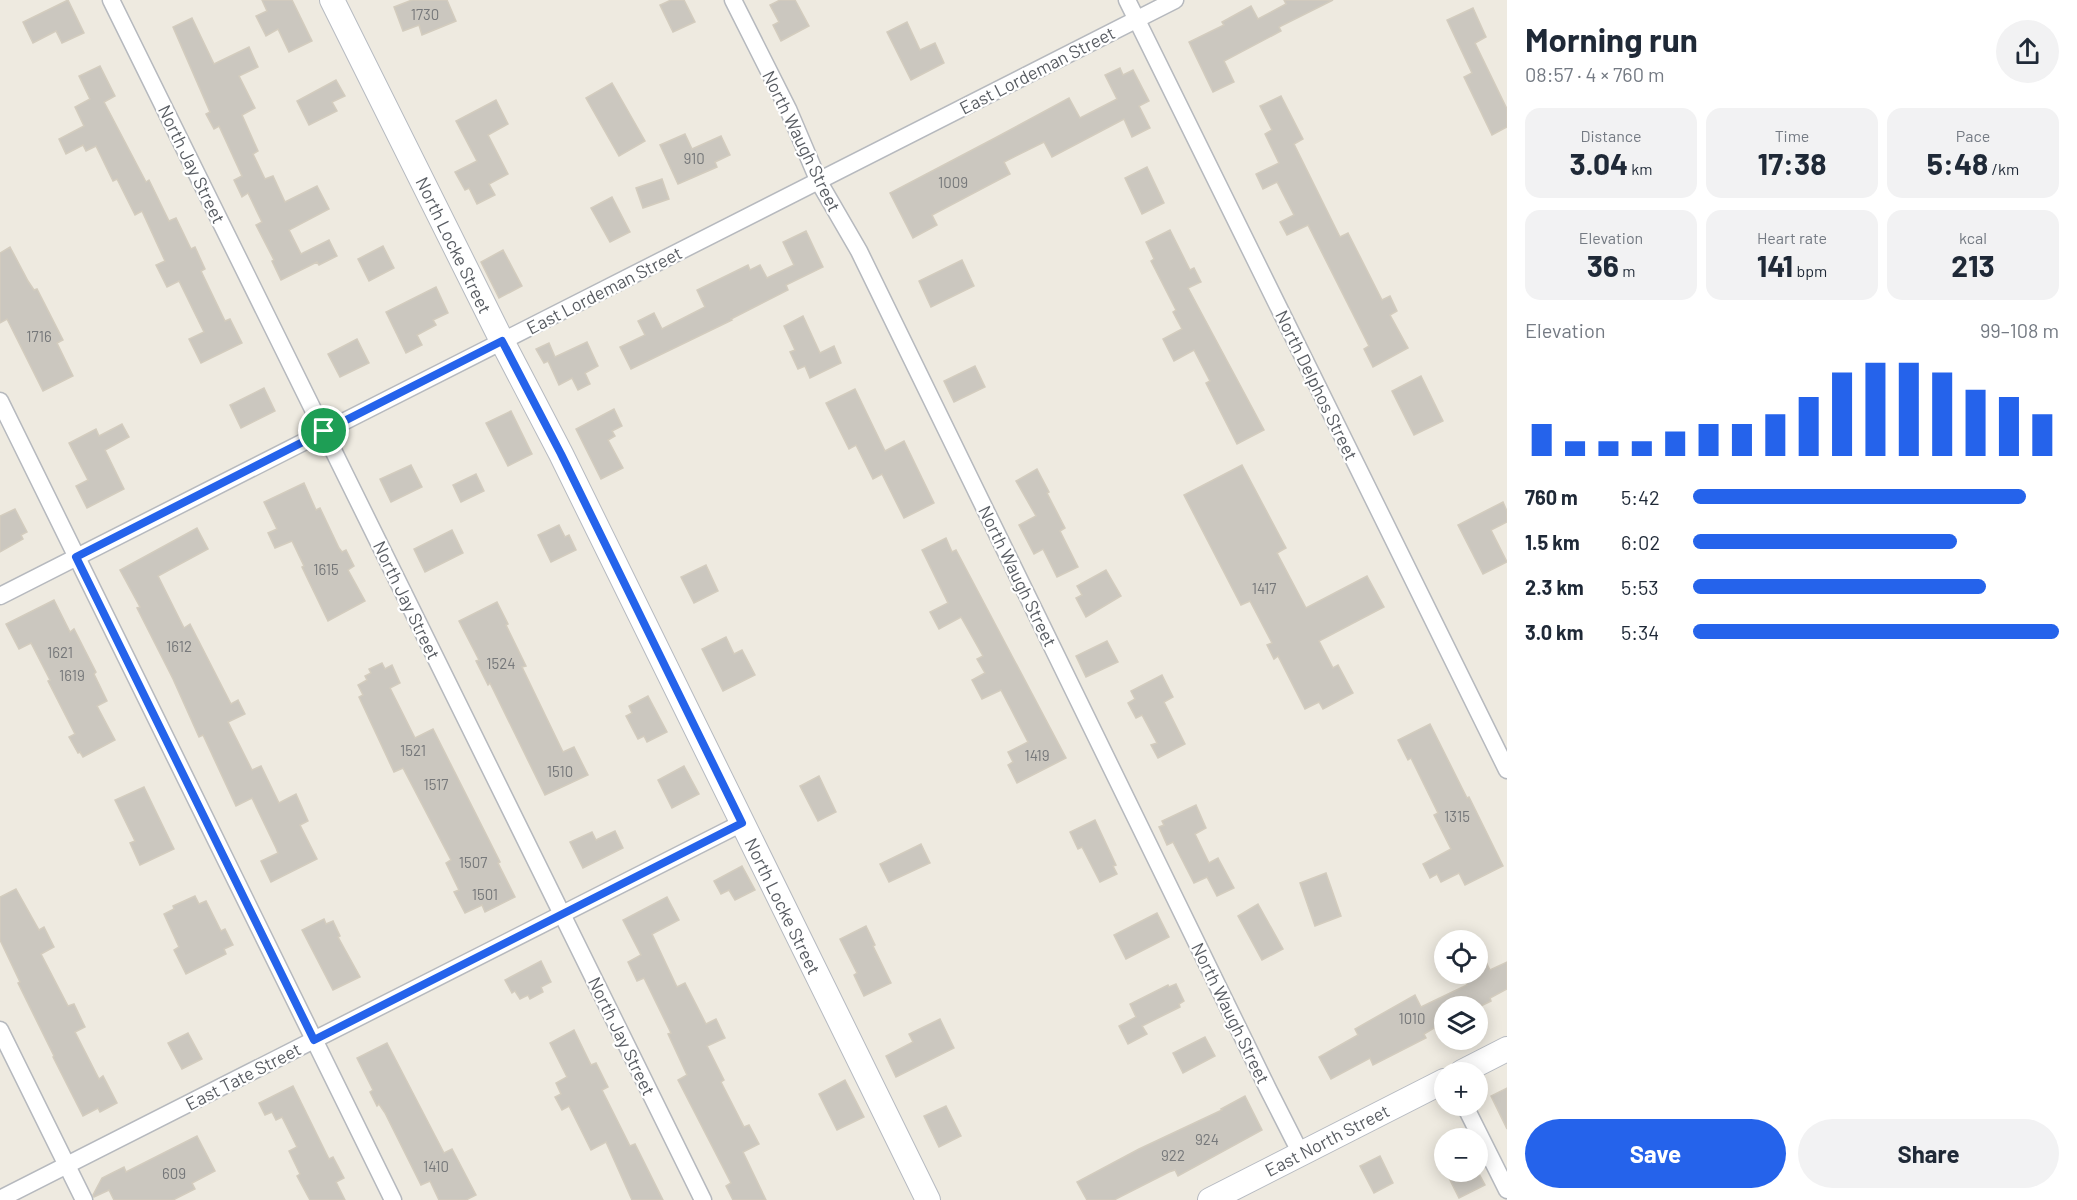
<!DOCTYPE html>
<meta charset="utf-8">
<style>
body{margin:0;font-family:Barlow,sans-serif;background:#f2f2f3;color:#1f2937;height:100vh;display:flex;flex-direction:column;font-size:22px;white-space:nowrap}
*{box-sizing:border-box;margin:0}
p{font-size:20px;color:#747a83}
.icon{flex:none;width:33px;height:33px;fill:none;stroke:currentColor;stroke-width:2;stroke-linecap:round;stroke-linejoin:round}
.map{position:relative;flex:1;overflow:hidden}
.drawer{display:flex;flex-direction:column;background:#fff;width:570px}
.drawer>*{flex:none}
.controls{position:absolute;left:1434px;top:930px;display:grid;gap:12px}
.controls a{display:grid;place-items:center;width:54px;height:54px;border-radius:50%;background:#fff;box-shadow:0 3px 15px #0003;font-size:30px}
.pin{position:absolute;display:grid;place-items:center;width:51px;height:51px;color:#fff;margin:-26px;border:3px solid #fff;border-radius:50%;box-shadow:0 2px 6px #0007}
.round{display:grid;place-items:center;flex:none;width:63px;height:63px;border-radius:32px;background:#f2f2f3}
.head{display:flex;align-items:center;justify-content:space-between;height:102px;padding:0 18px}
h1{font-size:33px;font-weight:700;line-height:45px}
.metrics{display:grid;grid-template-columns:repeat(3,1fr);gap:9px;height:102px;padding:6px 18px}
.metrics div{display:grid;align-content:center;border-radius:15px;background:#f2f2f3;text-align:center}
.metrics b{font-size:30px;font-weight:700}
.metrics small{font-size:16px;font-weight:400}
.metrics p{font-size:16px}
.chart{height:168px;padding:12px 18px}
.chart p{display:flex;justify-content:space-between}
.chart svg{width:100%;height:108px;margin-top:6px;stroke:#2563eb;stroke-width:6}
.button{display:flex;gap:12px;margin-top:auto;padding:12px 18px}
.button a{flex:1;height:69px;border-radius:36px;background:#2563eb;color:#fff;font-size:24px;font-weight:700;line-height:69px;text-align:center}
.button a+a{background:#f2f2f3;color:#1f2937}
ul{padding:0 18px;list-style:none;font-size:20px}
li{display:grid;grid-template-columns:96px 72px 1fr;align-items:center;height:45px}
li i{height:15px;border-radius:8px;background:#2563eb}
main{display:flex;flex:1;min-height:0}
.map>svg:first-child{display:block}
.building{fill:#cbc7bf;stroke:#d3ccbe;stroke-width:1.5}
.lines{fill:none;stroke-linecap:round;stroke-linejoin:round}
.street-casing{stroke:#b6b9be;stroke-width:19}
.secondary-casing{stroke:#b6bac1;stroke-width:26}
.street{stroke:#fff;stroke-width:16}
.secondary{stroke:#fff;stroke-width:24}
.route-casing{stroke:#fff;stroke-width:12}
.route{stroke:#2563eb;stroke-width:8}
.labels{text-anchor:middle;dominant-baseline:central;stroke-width:4.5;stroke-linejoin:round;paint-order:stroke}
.number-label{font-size:15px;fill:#76787a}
.street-label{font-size:18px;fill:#595d63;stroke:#fff}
</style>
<main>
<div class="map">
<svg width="1507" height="1200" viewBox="0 0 1507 1200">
<rect width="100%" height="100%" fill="#eeeae0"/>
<g class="building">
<path d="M 68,0 L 84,33 L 62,43 L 56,31 L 33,43 L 23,22 Z"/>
<path d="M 262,0 L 292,0 L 312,41 L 289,52 L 278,29 L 266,36 L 256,16 L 267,11 Z"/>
<path d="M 412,0 L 447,0 L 456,21 L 422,35 L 419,25 L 403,31 L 394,7 Z"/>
<path d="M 671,0 L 684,0 L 695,22 L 673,32 L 660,5 Z"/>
<path d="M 780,0 L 795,0 L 809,26 L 781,41 L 773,25 L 779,22 L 770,5 Z"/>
<path d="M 1284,0 L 1333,0 L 1279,27 L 1281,31 L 1224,61 L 1234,82 L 1213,92 L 1189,42 L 1224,25 L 1222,22 L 1251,6 L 1258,19 L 1286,4 Z"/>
<path d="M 1473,8 L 1486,37 L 1475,43 L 1507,109 L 1507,127 L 1492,135 L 1464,77 L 1472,73 L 1447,20 Z"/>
<path d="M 192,18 L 214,64 L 249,47 L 258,67 L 239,76 L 255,108 L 242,115 L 258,151 L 253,154 L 265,179 L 273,176 L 285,202 L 317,186 L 329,209 L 289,230 L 301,254 L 329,240 L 337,256 L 319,265 L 317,262 L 281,280 L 272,261 L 274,260 L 256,225 L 262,222 L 248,193 L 242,197 L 234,180 L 242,176 L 219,126 L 214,129 L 206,114 L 210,112 L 173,27 Z"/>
<path d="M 907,22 L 920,50 L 935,43 L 944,63 L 911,80 L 887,32 Z"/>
<path d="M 100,66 L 115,96 L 104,102 L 146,182 L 149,180 L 169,221 L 176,218 L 191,249 L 195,247 L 205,269 L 201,271 L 225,321 L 230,319 L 242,343 L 201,363 L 189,339 L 204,332 L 179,281 L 167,287 L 156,265 L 165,261 L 142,211 L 135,215 L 117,179 L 113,181 L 96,146 L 86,151 L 83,145 L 66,154 L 59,139 L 84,126 L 75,107 L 90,99 L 79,76 Z"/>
<path d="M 1120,68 L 1123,75 L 1133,70 L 1149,101 L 1139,106 L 1150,128 L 1132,137 L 1124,119 L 1052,157 L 1044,142 L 1004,162 L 1010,174 L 932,215 L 937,225 L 913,238 L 890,193 L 995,138 L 1069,98 L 1080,118 L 1117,99 L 1105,75 Z"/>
<path d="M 336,80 L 345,96 L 332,102 L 337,111 L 309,125 L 297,101 Z"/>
<path d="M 612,83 L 645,141 L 619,156 L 586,98 Z"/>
<path d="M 1281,96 L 1303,139 L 1294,144 L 1340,237 L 1348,233 L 1382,300 L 1390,296 L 1397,311 L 1390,315 L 1408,348 L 1373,367 L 1364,349 L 1369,346 L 1308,225 L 1287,235 L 1280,222 L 1294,215 L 1277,182 L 1263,189 L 1256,174 L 1279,163 L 1265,134 L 1272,130 L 1260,106 Z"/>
<path d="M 496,100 L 508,124 L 488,135 L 508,174 L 489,184 L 495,195 L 477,204 L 469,188 L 465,190 L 455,172 L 477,161 L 456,121 Z"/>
<path d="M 685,134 L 692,149 L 721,136 L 730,155 L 715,162 L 717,167 L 678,184 L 660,145 Z"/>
<path d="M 1147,167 L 1164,203 L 1142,214 L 1125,178 Z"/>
<path d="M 662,179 L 669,199 L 643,208 L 636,188 Z"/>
<path d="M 612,197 L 630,232 L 610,242 L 591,208 Z"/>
<path d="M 1170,230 L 1190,270 L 1194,268 L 1201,282 L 1188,288 L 1264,430 L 1237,444 L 1206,383 L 1210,381 L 1194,350 L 1174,361 L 1163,339 L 1182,329 L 1173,312 L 1176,310 L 1151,261 L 1154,259 L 1146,242 Z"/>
<path d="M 806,231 L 823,267 L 786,285 L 788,290 L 731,319 L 732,320 L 631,369 L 620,347 L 645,335 L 638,321 L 654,313 L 662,329 L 705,307 L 697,290 L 748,265 L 750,270 L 760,265 L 767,278 L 794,265 L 783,242 Z"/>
<path d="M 383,246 L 394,268 L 369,281 L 358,259 Z"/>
<path d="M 10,247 L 28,281 L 34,290 L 37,289 L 63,340 L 57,343 L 73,376 L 43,391 L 7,319 L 0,323 L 0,253 Z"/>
<path d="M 503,250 L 522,286 L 499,298 L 481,262 Z"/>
<path d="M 962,260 L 974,286 L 931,307 L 919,281 Z"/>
<path d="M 436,287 L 448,313 L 433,320 L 436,325 L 417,335 L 422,345 L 406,353 L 386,312 Z"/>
<path d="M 803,316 L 820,353 L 834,346 L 841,363 L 810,378 L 805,366 L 798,369 L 790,352 L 795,350 L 784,326 Z"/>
<path d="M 357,339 L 369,363 L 340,377 L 328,354 Z"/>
<path d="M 587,342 L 598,366 L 585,373 L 590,384 L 578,390 L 572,378 L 559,385 L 548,361 L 544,363 L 536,349 L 549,343 L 555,357 Z"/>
<path d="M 975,366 L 985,387 L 954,402 L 944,381 Z"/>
<path d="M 1421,376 L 1443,421 L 1414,435 L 1392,391 Z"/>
<path d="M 264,388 L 275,411 L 241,428 L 230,405 Z"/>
<path d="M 855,389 L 885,451 L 904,441 L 934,503 L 904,518 L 882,474 L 873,479 L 856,445 L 849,449 L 826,403 Z"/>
<path d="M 614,409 L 622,426 L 612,431 L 615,436 L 608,440 L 623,468 L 601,479 L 576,429 Z"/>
<path d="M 511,411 L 532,454 L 508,466 L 486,423 Z"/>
<path d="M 122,424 L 129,437 L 105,450 L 124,489 L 87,508 L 76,486 L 88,480 L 69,443 L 96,429 L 99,436 Z"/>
<path d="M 411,465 L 422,487 L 391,502 L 380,479 Z"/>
<path d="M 1242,465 L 1286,548 L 1277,553 L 1306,608 L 1367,576 L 1384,607 L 1319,641 L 1333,668 L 1338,665 L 1353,693 L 1323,709 L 1319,702 L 1305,709 L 1278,656 L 1274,659 L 1267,645 L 1272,643 L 1250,601 L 1241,605 L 1184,495 Z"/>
<path d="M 1037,469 L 1049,492 L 1047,493 L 1065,528 L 1060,531 L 1078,567 L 1057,577 L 1043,549 L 1034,554 L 1019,525 L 1036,516 L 1016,481 Z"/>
<path d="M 476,474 L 484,491 L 461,502 L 453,485 Z"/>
<path d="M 304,483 L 316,510 L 320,508 L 339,548 L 342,552 L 346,550 L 354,566 L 348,570 L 365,601 L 328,621 L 302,567 L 304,566 L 292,541 L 275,548 L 268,533 L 277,529 L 264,502 Z"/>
<path d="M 1503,502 L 1507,511 L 1507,522 L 1491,530 L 1507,562 L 1483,574 L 1458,525 Z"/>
<path d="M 15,509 L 27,532 L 21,535 L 23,539 L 0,552 L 0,516 Z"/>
<path d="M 559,525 L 565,537 L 569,535 L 576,550 L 551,562 L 538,535 Z"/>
<path d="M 197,528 L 208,549 L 158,576 L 184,628 L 190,624 L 231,704 L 238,700 L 245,714 L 228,722 L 252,770 L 261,766 L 279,803 L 296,794 L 308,821 L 300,825 L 317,859 L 271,882 L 261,861 L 278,853 L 276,848 L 252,798 L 236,806 L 203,735 L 199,737 L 173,679 L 137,608 L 140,607 L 120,570 Z"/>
<path d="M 452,530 L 463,553 L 425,572 L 414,549 Z"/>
<path d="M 946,538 L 952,552 L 956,550 L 1066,758 L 1017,783 L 1008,765 L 1013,762 L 1008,752 L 1028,742 L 1001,690 L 982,699 L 972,680 L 985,673 L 977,659 L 983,656 L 961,617 L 939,629 L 930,612 L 948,603 L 922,550 Z"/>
<path d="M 706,565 L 718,591 L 694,603 L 681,577 Z"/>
<path d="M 1106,570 L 1121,596 L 1086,617 L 1076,598 L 1082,595 L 1077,586 Z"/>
<path d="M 54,600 L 70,632 L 74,629 L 96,672 L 94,674 L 107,701 L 97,706 L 115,740 L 83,757 L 80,752 L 78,753 L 69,737 L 75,734 L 48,681 L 50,680 L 31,643 L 19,649 L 6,624 Z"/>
<path d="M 497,602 L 508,624 L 506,625 L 526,666 L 522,667 L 563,752 L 574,747 L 588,775 L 545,795 L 490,683 L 488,685 L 476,661 L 479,660 L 459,621 Z"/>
<path d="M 726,637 L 734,654 L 742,650 L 755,675 L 723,691 L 702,649 Z"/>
<path d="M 1107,641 L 1118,662 L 1086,677 L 1076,656 Z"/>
<path d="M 382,663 L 385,669 L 392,665 L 400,683 L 390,688 L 415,738 L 433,729 L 500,862 L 498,863 L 515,897 L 485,912 L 482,905 L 465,913 L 454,892 L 459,890 L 446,863 L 451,860 L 403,768 L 394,772 L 359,697 L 363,695 L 358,685 L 367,680 L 365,676 L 371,673 L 369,669 Z"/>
<path d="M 1162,675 L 1173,697 L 1164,702 L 1185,744 L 1158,758 L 1151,745 L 1157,743 L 1142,715 L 1136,718 L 1128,703 L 1135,699 L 1131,691 Z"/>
<path d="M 648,696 L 667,732 L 647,742 L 644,736 L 638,739 L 626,716 L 632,713 L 629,706 Z"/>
<path d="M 1430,724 L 1467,798 L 1469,797 L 1503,866 L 1465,885 L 1459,873 L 1441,882 L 1437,874 L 1430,878 L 1423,864 L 1451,849 L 1434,815 L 1438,813 L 1411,758 L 1408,760 L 1398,740 Z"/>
<path d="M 684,766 L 699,794 L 672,808 L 658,780 Z"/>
<path d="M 819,776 L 836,812 L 818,821 L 800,786 Z"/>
<path d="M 144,787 L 174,849 L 140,865 L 130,843 L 135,841 L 115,800 Z"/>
<path d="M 1196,805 L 1206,828 L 1195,834 L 1209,863 L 1218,858 L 1234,888 L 1217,896 L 1207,877 L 1194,883 L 1174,844 L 1173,842 L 1167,845 L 1159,827 L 1164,825 L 1162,821 Z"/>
<path d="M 1095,820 L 1116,865 L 1113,866 L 1117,874 L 1100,882 L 1082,847 L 1078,849 L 1070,832 Z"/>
<path d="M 615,831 L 623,848 L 583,868 L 570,842 L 592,832 L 596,840 Z"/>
<path d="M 921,844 L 930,863 L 889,882 L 880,864 Z"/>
<path d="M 742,866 L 755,890 L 735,900 L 729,890 L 721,894 L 714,881 Z"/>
<path d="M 1326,873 L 1341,916 L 1315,926 L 1300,883 Z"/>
<path d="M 16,889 L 39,930 L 44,927 L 54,947 L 41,954 L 68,1006 L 74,1004 L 85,1027 L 75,1032 L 99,1079 L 103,1076 L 117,1103 L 100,1112 L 98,1108 L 83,1116 L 53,1057 L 54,1056 L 18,983 L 20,982 L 0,940 L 0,897 Z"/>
<path d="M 195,896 L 199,904 L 206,901 L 221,931 L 225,929 L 233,945 L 224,949 L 226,954 L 186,974 L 174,950 L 179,947 L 164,914 L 174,909 L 173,906 Z"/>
<path d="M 667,897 L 679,920 L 652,934 L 677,987 L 685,983 L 706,1024 L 716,1019 L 725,1038 L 707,1046 L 724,1080 L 721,1082 L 744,1127 L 749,1125 L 759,1144 L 743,1152 L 766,1200 L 733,1200 L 726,1186 L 731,1183 L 678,1080 L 687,1075 L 668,1034 L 671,1033 L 644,978 L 637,981 L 628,962 L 641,955 L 623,920 Z"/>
<path d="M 1258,904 L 1283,949 L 1262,960 L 1238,916 Z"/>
<path d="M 1157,913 L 1169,937 L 1126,959 L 1114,935 Z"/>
<path d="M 324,919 L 326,924 L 333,921 L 340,936 L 338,937 L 360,977 L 333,990 L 302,930 Z"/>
<path d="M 866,926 L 875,945 L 873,946 L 891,983 L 864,996 L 854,975 L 857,973 L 840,939 Z"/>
<path d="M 1478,946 L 1490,970 L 1507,962 L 1507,989 L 1490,998 L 1491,1001 L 1481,1006 L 1444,1006 L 1444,1022 L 1424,1034 L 1426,1038 L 1373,1065 L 1370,1058 L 1331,1079 L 1319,1057 L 1358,1035 L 1355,1029 L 1415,995 L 1421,1007 L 1467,985 L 1461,974 L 1478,974 Z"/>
<path d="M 541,961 L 551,982 L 541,987 L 543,992 L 530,999 L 528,995 L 520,999 L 515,991 L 512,993 L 505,980 Z"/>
<path d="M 1176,984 L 1184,1001 L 1179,1004 L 1180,1007 L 1142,1026 L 1147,1034 L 1128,1044 L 1119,1026 L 1136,1017 L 1130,1004 L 1168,985 L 1169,987 Z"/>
<path d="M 940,1019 L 954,1048 L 896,1077 L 886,1056 L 913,1042 L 909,1034 Z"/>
<path d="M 574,1030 L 591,1065 L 596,1063 L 608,1087 L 602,1090 L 630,1146 L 635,1144 L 663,1200 L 632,1200 L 606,1142 L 591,1150 L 569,1106 L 562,1110 L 555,1097 L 561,1094 L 556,1083 L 567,1077 L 550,1043 Z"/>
<path d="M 188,1033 L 202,1059 L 182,1069 L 168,1043 Z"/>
<path d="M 1205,1037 L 1215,1056 L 1183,1073 L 1173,1053 Z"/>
<path d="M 387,1043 L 444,1153 L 452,1149 L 476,1195 L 466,1200 L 439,1200 L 430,1181 L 421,1185 L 385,1113 L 379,1104 L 377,1106 L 370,1092 L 373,1090 L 357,1058 Z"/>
<path d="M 845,1080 L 864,1117 L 837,1130 L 819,1094 Z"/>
<path d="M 293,1086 L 329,1159 L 333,1157 L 344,1178 L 336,1182 L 345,1200 L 310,1200 L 297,1176 L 300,1174 L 289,1151 L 297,1147 L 282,1117 L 276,1120 L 272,1112 L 265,1115 L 259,1103 Z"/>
<path d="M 1507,1088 L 1507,1129 L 1491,1096 Z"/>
<path d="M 1245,1096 L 1262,1130 L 1178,1176 L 1175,1170 L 1169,1172 L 1114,1200 L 1087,1200 L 1077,1182 L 1139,1149 L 1222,1110 L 1221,1109 Z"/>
<path d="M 946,1106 L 961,1136 L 939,1147 L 924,1116 Z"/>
<path d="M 197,1136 L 215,1171 L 192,1183 L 195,1189 L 173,1200 L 114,1200 L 109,1190 L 94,1197 L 93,1195 L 102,1178 L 124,1167 L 126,1172 Z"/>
<path d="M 1380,1156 L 1393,1183 L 1374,1193 L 1360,1166 Z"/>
<path d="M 1446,1172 L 1478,1172 L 1485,1185 L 1459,1198 Z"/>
</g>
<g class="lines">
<defs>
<g id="street">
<path d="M 111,0 L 703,1200"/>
<path d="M 733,0 L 788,109 L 819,182 L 859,251 L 1268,1089 L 1301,1154"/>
<path d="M 1127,0 L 1507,770"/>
<path d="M 0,401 L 393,1200"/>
<path d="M 0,596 L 1175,0"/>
<path d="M 0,1030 L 84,1200"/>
<path d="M 1465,1106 L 1507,1190"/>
<path d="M 0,1199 L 742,823"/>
</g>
<g id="secondary">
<path d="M 332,0 L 502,341 L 561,454 L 928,1200"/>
<path d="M 1462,1072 L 1507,1049"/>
<path d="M 1210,1200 L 1444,1081"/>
</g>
</defs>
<use href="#street" class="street-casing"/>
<use href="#secondary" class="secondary-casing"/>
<use href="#street" class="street"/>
<use href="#secondary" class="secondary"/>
</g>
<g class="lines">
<defs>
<path id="route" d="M 502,341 L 561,454 L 742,823 L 314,1040 L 76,557 Z"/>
</defs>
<use href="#route" class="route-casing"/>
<use href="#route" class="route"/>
</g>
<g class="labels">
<g class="number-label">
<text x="425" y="14">1730</text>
<text x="694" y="158">910</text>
<text x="953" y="182">1009</text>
<text x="39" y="336">1716</text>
<text x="326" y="569">1615</text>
<text x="1264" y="588">1417</text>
<text x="179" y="646">1612</text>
<text x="60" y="652">1621</text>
<text x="501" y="663">1524</text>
<text x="72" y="675">1619</text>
<text x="413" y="750">1521</text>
<text x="1037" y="755">1419</text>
<text x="560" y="771">1510</text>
<text x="436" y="784">1517</text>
<text x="1457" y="816">1315</text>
<text x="473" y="862">1507</text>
<text x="485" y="894">1501</text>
<text x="1412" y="1018">1010</text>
<text x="1207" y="1139">924</text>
<text x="1173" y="1155">922</text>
<text x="436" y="1166">1410</text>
<text x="174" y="1173">609</text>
</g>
<g class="street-label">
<text transform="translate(1037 70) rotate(-27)">East Lordeman Street</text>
<text transform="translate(802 141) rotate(64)">North Waugh Street</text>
<text transform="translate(192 164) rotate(64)">North Jay Street</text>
<text transform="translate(454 245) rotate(64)">North Locke Street</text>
<text transform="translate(604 290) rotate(-27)">East Lordeman Street</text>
<text transform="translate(1317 385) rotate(64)">North Delphos Street</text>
<text transform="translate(1018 576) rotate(64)">North Waugh Street</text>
<text transform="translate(407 600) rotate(64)">North Jay Street</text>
<text transform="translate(783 906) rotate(64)">North Locke Street</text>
<text transform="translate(1231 1013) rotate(64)">North Waugh Street</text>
<text transform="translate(622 1036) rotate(64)">North Jay Street</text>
<text transform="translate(243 1076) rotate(-27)">East Tate Street</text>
<text transform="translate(1327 1140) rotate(-27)">East North Street</text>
</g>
</g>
</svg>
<div class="controls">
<a><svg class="icon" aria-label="locate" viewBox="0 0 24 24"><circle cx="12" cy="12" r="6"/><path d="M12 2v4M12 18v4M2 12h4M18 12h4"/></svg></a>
<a><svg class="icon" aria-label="layers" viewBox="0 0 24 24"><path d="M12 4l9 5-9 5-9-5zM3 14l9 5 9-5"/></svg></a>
<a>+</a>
<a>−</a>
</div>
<div class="pin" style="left:324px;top:431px;background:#1e9e55"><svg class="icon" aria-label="arrive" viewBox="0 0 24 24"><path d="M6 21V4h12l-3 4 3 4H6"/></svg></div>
</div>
<section class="drawer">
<div class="head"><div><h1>Morning run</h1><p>08:57 · 4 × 760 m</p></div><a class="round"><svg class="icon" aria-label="share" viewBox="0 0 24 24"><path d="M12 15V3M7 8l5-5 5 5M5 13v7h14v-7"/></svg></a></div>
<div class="metrics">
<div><p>Distance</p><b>3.04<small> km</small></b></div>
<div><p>Time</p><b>17:38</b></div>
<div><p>Pace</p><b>5:48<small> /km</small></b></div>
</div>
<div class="metrics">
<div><p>Elevation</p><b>36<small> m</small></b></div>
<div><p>Heart rate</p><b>141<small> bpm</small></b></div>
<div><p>kcal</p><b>213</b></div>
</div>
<div class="chart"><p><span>Elevation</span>99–108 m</p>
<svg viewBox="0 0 160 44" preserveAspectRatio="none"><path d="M5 44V31M15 44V38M25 44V38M35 44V38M45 44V34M55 44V31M65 44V31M75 44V27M85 44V20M95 44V10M105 44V6M115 44V6M125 44V10M135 44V17M145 44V20M155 44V27"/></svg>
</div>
<ul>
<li><b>760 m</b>5:42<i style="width:91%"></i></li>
<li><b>1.5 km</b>6:02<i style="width:72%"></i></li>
<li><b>2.3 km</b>5:53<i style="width:80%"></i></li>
<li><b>3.0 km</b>5:34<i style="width:100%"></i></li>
</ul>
<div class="button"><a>Save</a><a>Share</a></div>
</section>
</main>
